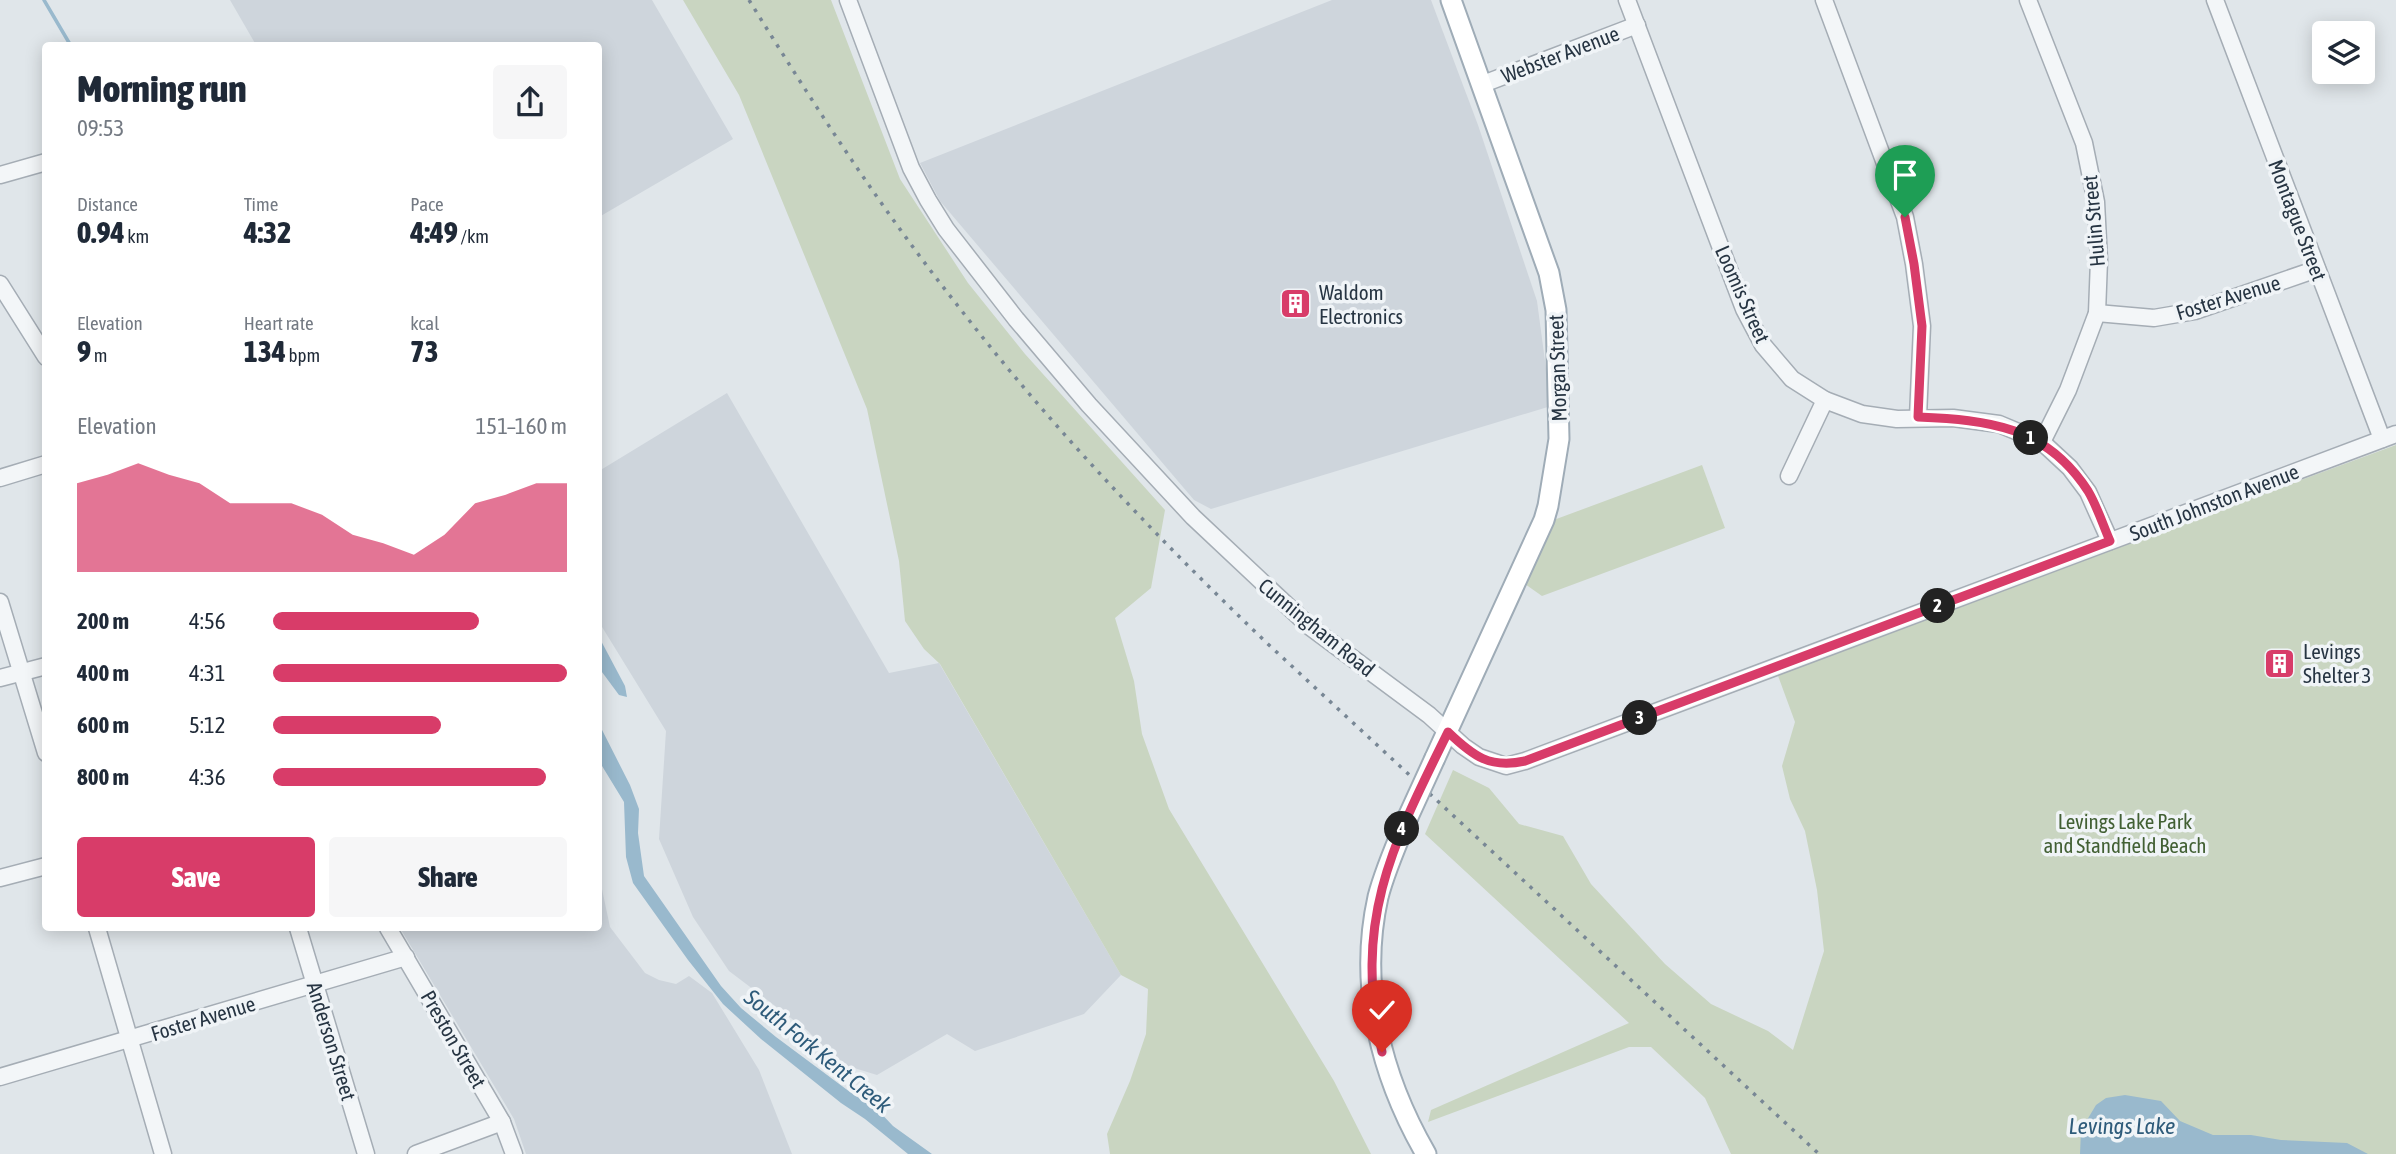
<!DOCTYPE html>
<meta charset="utf-8">
<style>
body{margin:0;font-family:"Asap Condensed",sans-serif;background:#f6f6f7;color:#1f2937;height:100vh;display:flex;flex-direction:column;font-size:26px;white-space:nowrap}
*{box-sizing:border-box;margin:0}
p{font-size:23px;color:#747a83}
.icon{flex:none;width:38px;height:38px;fill:none;stroke:currentColor;stroke-width:2;stroke-linecap:round;stroke-linejoin:round}
.map{position:relative;flex:1;overflow:hidden}
.panel{position:absolute;left:42px;top:42px;width:560px;height:889px;display:flex;flex-direction:column;background:#fff;border-radius:7px;box-shadow:0 4px 18px #0003}
.panel>*{flex:none}
.fabs{position:absolute;left:2312px;top:21px;display:grid;gap:14px}
.fabs a{display:grid;place-items:center;width:63px;height:63px;border-radius:7px;background:#fff;box-shadow:0 4px 18px #0003;font-size:35px}
.pin{position:absolute;display:grid;place-items:center;width:60px;height:60px;color:#fff;margin:-72px -30px;border-radius:50% 50% 50% 0;rotate:-45deg;box-shadow:0 0 7px #0007}
.pin .icon{rotate:45deg}
.km{position:absolute;width:35px;height:35px;margin:-18px;border-radius:50%;background:#222;color:#fff;font-size:19px;line-height:35px;text-align:center}
.round{display:grid;place-items:center;flex:none;width:74px;height:74px;border-radius:7px;background:#f6f6f7}
.overview{display:flex;align-items:center;justify-content:space-between;height:119px;padding:0 35px}
h1{font-size:38px;font-weight:800;line-height:52px}
.stats{display:grid;grid-template-columns:repeat(3,1fr);gap:10px;height:119px;padding:7px 35px}
.stats div{display:grid;align-content:center}
.stats b{font-size:30px;font-weight:800}
.stats small{font-size:19px;font-weight:400}
.stats p{font-size:19px}
.chart{height:196px;padding:14px 35px}
.chart p{display:flex;justify-content:space-between}
.chart svg{width:100%;height:126px;margin-top:7px;fill:#d83c69;opacity:.7}
.action{display:flex;gap:14px;margin-top:auto;padding:14px 35px}
.action a{flex:1;height:80px;border-radius:7px;background:#d83c69;color:#fff;font-size:28px;font-weight:800;line-height:80px;text-align:center}
.action a+a{background:#f6f6f7;color:#1f2937}
ul{padding:0 35px;list-style:none;font-size:23px}
li{display:grid;grid-template-columns:112px 84px 1fr;align-items:center;height:52px}
li i{height:18px;border-radius:9px;background:#d83c69}
.map>svg:first-child{display:block}
.built{fill:#ced5dc}
.green{fill:#c9d5c1}
.water{fill:#99b9cd}
.lines{fill:none;stroke-linecap:round;stroke-linejoin:round}
.stream{stroke:#99b9cd;stroke-width:3.5}
.minor-casing{stroke:#a5adb5;stroke-width:19}
.major-casing{stroke:#9facb7;stroke-width:23}
.minor{stroke:#f3f6f8;stroke-width:16}
.major{stroke:#fff;stroke-width:19}
.rail{stroke:#788795;stroke-width:3.5;stroke-dasharray:3.5 7;stroke-linecap:butt}
.major-bridge-casing{stroke:#9facb7;stroke-width:23;stroke-linecap:butt}
.major-bridge{stroke:#fff;stroke-width:19}
.route-casing{stroke:#fff;stroke-width:14}
.route{stroke:#d83c69;stroke-width:9}
.labels{text-anchor:middle;dominant-baseline:central;stroke-width:7;stroke-linejoin:round;paint-order:stroke}
.street-label{font-size:21px;fill:#273543;stroke:#f0f4f7}
.poi-label{font-size:21px;fill:#273543;stroke:#f0f4f7;text-anchor:start}
.park-label{font-size:21px;fill:#426034;stroke:#f0f4f7}
.water-label{font-size:23px;font-style:italic;fill:#2e5b7a;stroke:#f0f4f7}
</style>
<div class="map">
<svg width="2396" height="1154" viewBox="0 0 2396 1154">
<rect width="100%" height="100%" fill="#e0e6ea"/>
<g class="built">
<path d="M 230,0 L 652,0 L 733,139 L 599,217 L 598,46 L 256,45 Z"/>
<path d="M 1332,0 L 1431,0 L 1478,125 L 1537,301 L 1551,406 L 1211,509 L 1194,500 L 940,201 L 920,163 Z"/>
<path d="M 727,393 L 889,673 L 939,663 L 1121,975 L 1084,1014 L 975,1051 L 947,1034 L 877,1075 L 838,1063 L 808,1031 L 729,971 L 693,917 L 659,839 L 666,731 L 599,622 L 599,471 Z"/>
<path d="M 599,875 L 610,927 L 645,973 L 659,980 L 676,984 L 689,976 L 712,993 L 759,1070 L 792,1154 L 526,1154 L 514,1119 L 400,928 L 598,928 Z"/>
</g>
<g class="green">
<path d="M 683,0 L 831,0 L 900,179 L 968,283 L 1025,354 L 1165,510 L 1151,588 L 1115,618 L 1134,681 L 1142,734 L 1169,809 L 1334,1081 L 1371,1154 L 1110,1154 L 1107,1134 L 1130,1081 L 1146,1034 L 1148,989 L 1121,975 L 940,664 L 924,649 L 905,621 L 899,561 L 867,409 L 739,95 Z"/>
<path d="M 2396,445 L 2396,1154 L 1731,1154 L 1705,1098 L 1651,1047 L 1629,1047 L 1428,1122 L 1431,1110 L 1629,1023 L 1425,834 L 1453,770 L 1489,788 L 1519,824 L 1563,836 L 1591,884 L 1665,964 L 1711,1004 L 1768,1031 L 1793,1050 L 1824,951 L 1817,890 L 1805,831 L 1790,799 L 1782,766 L 1795,722 L 1777,673 Z"/>
<path d="M 1702,465 L 1725,528 L 1542,596 L 1525,584 L 1551,521 Z"/>
</g>
<g class="water">
<path d="M 599,637 L 625,686 L 627,697 L 619,695 L 599,668 Z"/>
<path d="M 598,722 L 630,785 L 639,809 L 638,833 L 644,876 L 721,986 L 741,1008 L 776,1037 L 854,1095 L 875,1107 L 893,1126 L 932,1154 L 908,1154 L 865,1119 L 841,1103 L 761,1039 L 723,1004 L 688,960 L 633,883 L 626,857 L 624,802 L 599,761 Z"/>
<path d="M 2125,1095 L 2161,1101 L 2180,1121 L 2213,1135 L 2251,1135 L 2281,1140 L 2347,1143 L 2368,1154 L 2080,1154 L 2081,1130 L 2096,1105 L 2106,1098 Z"/>
</g>
<g class="lines">
<path class="stream" d="M 44,0 L 71,46"/>
<defs>
<g id="minor">
<path d="M 848,0 L 911,168 L 928,200 L 946,229 L 1016,319 L 1089,405 L 1193,517 L 1309,626 L 1429,715 L 1463,746 L 1479,757 L 1506,766 L 1525,761 L 2396,434"/>
<path d="M 1627,0 L 1744,309 L 1763,345 L 1792,379 L 1825,400 L 1862,414 L 1897,419 L 1953,418 L 1999,424 L 2042,442 L 2070,468 L 2088,492 L 2110,541"/>
<path d="M 1824,0 L 1905,217 L 1914,264 L 1922,326 L 1918,417"/>
<path d="M 2028,0 L 2084,143 L 2096,202 L 2099,260 L 2097,313 L 2068,390 L 2042,442"/>
<path d="M 2215,0 L 2382,439"/>
<path d="M 1483,84 L 1637,25"/>
<path d="M 0,175 L 46,162"/>
<path d="M 0,284 L 46,357"/>
<path d="M 2097,313 L 2154,318 L 2195,311 L 2317,269"/>
<path d="M 1789,476 L 1825,400"/>
<path d="M 0,478 L 46,464"/>
<path d="M 0,602 L 46,753"/>
<path d="M 0,678 L 46,666"/>
<path d="M 0,878 L 46,866"/>
<path d="M 97,928 L 163,1154"/>
<path d="M 298,928 L 366,1154"/>
<path d="M 388,928 L 502,1122 L 514,1154"/>
<path d="M 0,1077 L 406,957"/>
<path d="M 416,1154 L 502,1122"/>
</g>
<g id="major">
<path d="M 1435,758 L 1544,520 L 1548,506 L 1559,439 L 1556,310 L 1549,273 L 1451,0"/>
<path d="M 1408,817 C 1397,843 1385,870 1378,897 C 1358,987 1381,1076 1426,1154"/>
</g>
</defs>
<use href="#minor" class="minor-casing"/>
<use href="#major" class="major-casing"/>
<use href="#minor" class="minor"/>
<use href="#major" class="major"/>
<path class="rail" d="M 749,0 C 814,105 881,209 958,306 C 1052,428 1158,539 1269,645 L 1819,1154"/>
<defs>
<path id="major-bridge" d="M 1408,817 L 1435,758"/>
</defs>
<use href="#major-bridge" class="major-bridge-casing"/>
<use href="#major-bridge" class="major-bridge"/>
</g>
<g class="lines">
<defs>
<path id="route" d="M 1382,1052 C 1353,921 1391,847 1448,732 C 1473,756 1490,769 1525,761 L 2110,541 C 2103,525 2097,506 2088,491 C 2046,426 1989,420 1918,417 L 1922,326 L 1914,264 L 1905,217"/>
</defs>
<use href="#route" class="route-casing"/>
<use href="#route" class="route"/>
</g>
<defs>
<symbol id="building-square" viewBox="-11 -11 22 22"><rect x="-9" y="-9" width="18" height="18" rx="4" fill="#d83c69" stroke="#f0f4f7"/><path d="M-4-6H4V6H1V3H-1V6H-4ZM-2.5-4.3h1.7v1.8h-1.7ZM.8-4.3h1.7v1.8H.8ZM-2.5-1h1.7V.8h-1.7ZM.8-1h1.7V.8H.8Z" fill="#fff"/></symbol>
</defs>
<g fill-rule="evenodd">
<use href="#building-square" x="1278" y="286" width="35" height="35"/>
<use href="#building-square" x="2262" y="646" width="35" height="35"/>
</g>
<g class="labels">
<g class="street-label">
<text transform="translate(1560 54) rotate(-21)">Webster Avenue</text>
<text transform="translate(2298 220) rotate(69)">Montague Street</text>
<text transform="translate(2093 221) rotate(-95)">Hulin Street</text>
<text transform="translate(1743 294) rotate(66)">Loomis Street</text>
<text transform="translate(2228 297) rotate(-17)">Foster Avenue</text>
<text transform="translate(1557 368) rotate(-92)">Morgan Street</text>
<text transform="translate(2214 502) rotate(-21)">South Johnston Avenue</text>
<text transform="translate(1317 627) rotate(39)">Cunningham Road</text>
<text transform="translate(203 1018) rotate(-17)">Foster Avenue</text>
<text transform="translate(454 1039) rotate(60)">Preston Street</text>
<text transform="translate(332 1041) rotate(73)">Anderson Street</text>
</g>
<g class="poi-label">
<text x="1319" y="292">Waldom<tspan x="1319" dy="24">Electronics</tspan></text>
<text x="2303" y="651">Levings<tspan x="2303" dy="24">Shelter 3</tspan></text>
</g>
<g class="park-label">
<text x="2125" y="821">Levings Lake Park<tspan x="2125" dy="24">and Standfield Beach</tspan></text>
</g>
<g class="water-label">
<text transform="translate(818 1051) rotate(39)">South Fork Kent Creek</text>
<text x="2122" y="1126">Levings Lake</text>
</g>
</g>
</svg>
<div class="fabs">
<a><svg class="icon" aria-label="layers" viewBox="0 0 24 24"><path d="M12 4l9 5-9 5-9-5zM3 14l9 5 9-5"/></svg></a>
</div>
<div class="pin" style="left:1905px;top:217px;background:#1e9e55"><svg class="icon" aria-label="arrive" viewBox="0 0 24 24"><path d="M6 21V4h12l-3 4 3 4H6"/></svg></div>
<div class="pin" style="left:1382px;top:1052px;background:#d93025"><svg class="icon" aria-label="check" viewBox="0 0 24 24"><path d="M5 12l5 5 9-10"/></svg></div>
<b class="km" style="left:2031px;top:438px">1</b>
<b class="km" style="left:1938px;top:606px">2</b>
<b class="km" style="left:1640px;top:718px">3</b>
<b class="km" style="left:1402px;top:829px">4</b>
<section class="panel">
<div class="overview"><div><h1>Morning run</h1><p>09:53</p></div><a class="round"><svg class="icon" aria-label="share" viewBox="0 0 24 24"><path d="M12 15V3M7 8l5-5 5 5M5 13v7h14v-7"/></svg></a></div>
<div class="stats">
<div><p>Distance</p><b>0.94<small> km</small></b></div>
<div><p>Time</p><b>4:32</b></div>
<div><p>Pace</p><b>4:49<small> /km</small></b></div>
</div>
<div class="stats">
<div><p>Elevation</p><b>9<small> m</small></b></div>
<div><p>Heart rate</p><b>134<small> bpm</small></b></div>
<div><p>kcal</p><b>73</b></div>
</div>
<div class="chart"><p><span>Elevation</span>151–160 m</p>
<svg viewBox="0 0 160 44" preserveAspectRatio="none"><path d="M0 44V13L10 10L20 6L30 10L40 13L50 20L60 20L70 20L80 24L90 31L100 34L110 38L120 31L130 20L140 17L150 13L160 13V44z"/></svg>
</div>
<ul>
<li><b>200 m</b>4:56<i style="width:70%"></i></li>
<li><b>400 m</b>4:31<i style="width:100%"></i></li>
<li><b>600 m</b>5:12<i style="width:57%"></i></li>
<li><b>800 m</b>4:36<i style="width:93%"></i></li>
</ul>
<div class="action"><a>Save</a><a>Share</a></div>
</section>
</div>
